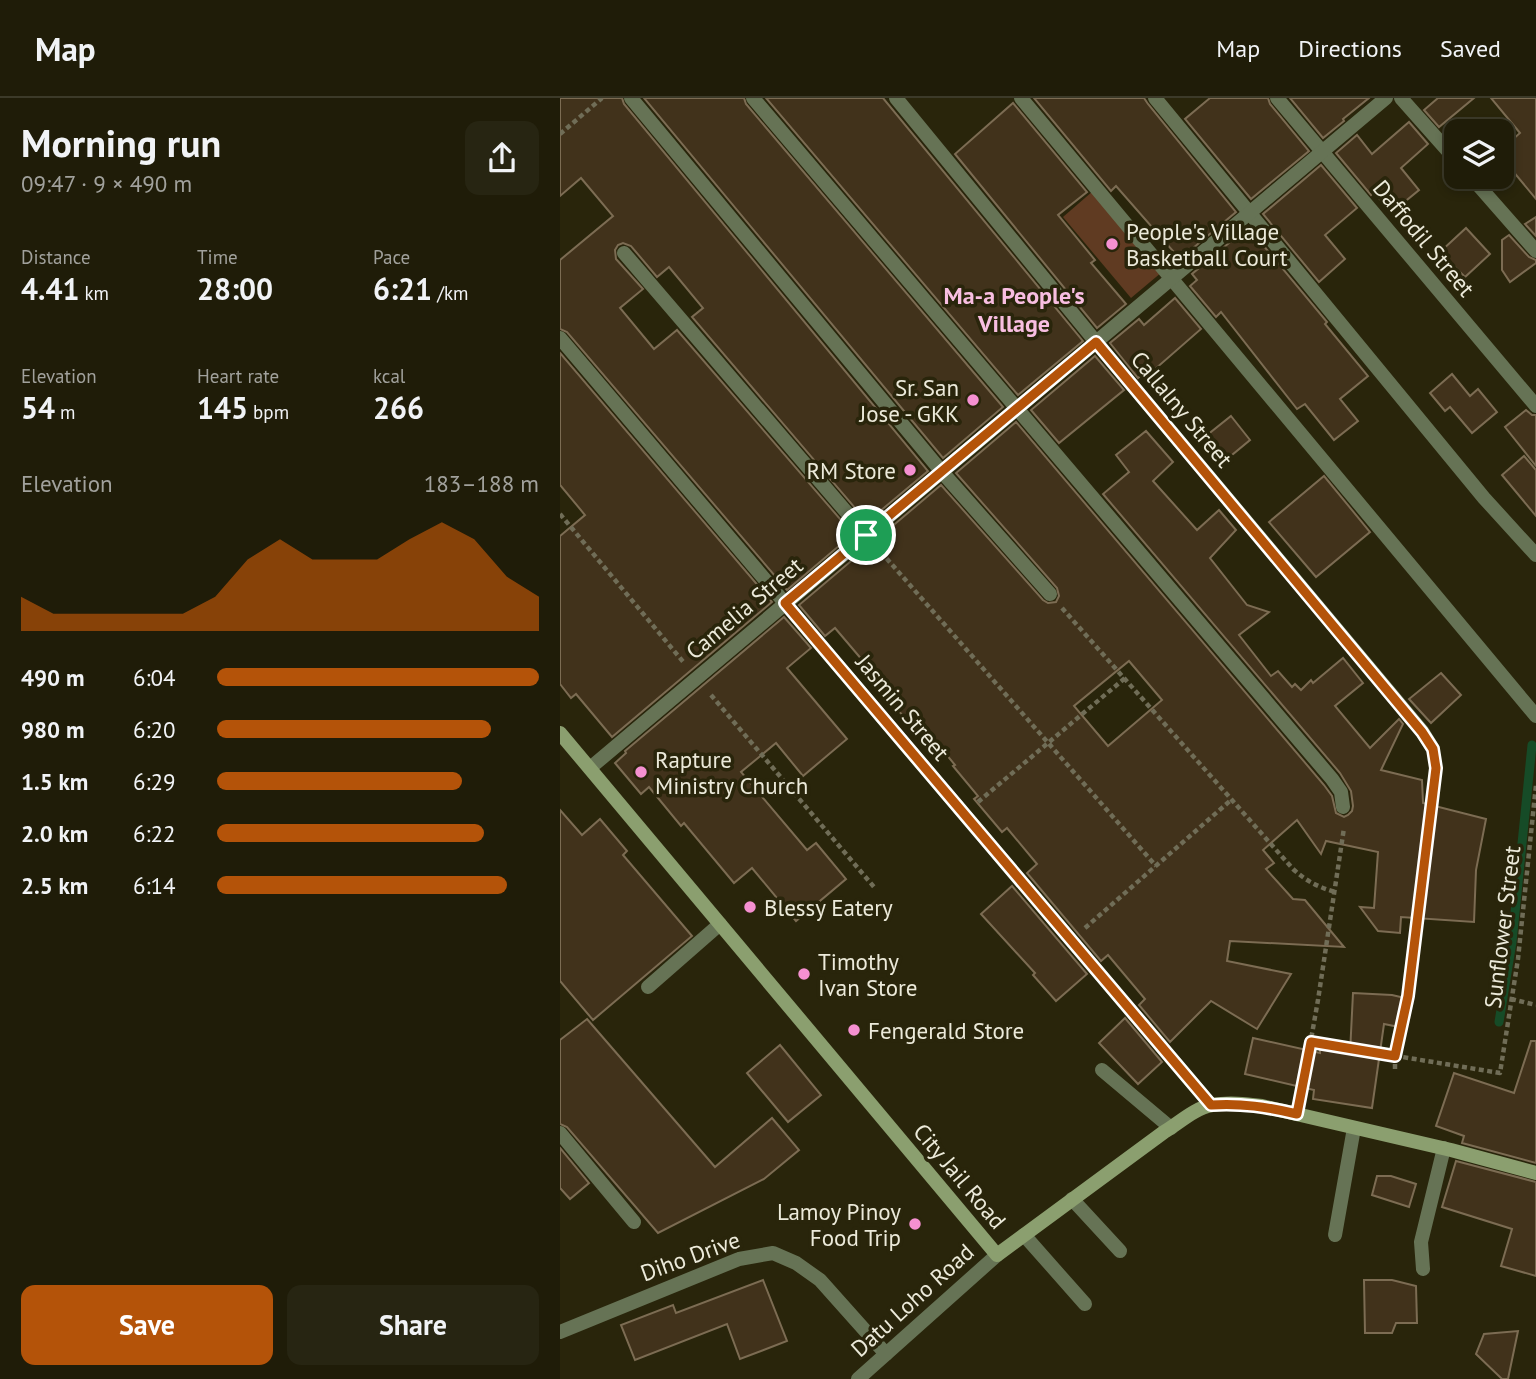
<!DOCTYPE html>
<meta charset="utf-8">
<style>
body{margin:0;font-family:"PT Sans",sans-serif;background:#272512;color:#f1f3f6;height:100vh;display:flex;flex-direction:column;font-size:26px;white-space:nowrap}
*{box-sizing:border-box;margin:0}
p{font-size:23px;color:#a1a19c}
.icon{flex:none;width:38px;height:38px;fill:none;stroke:currentColor;stroke-width:2;stroke-linecap:round;stroke-linejoin:round}
.map{position:relative;flex:1;overflow:hidden}
.details{display:flex;flex-direction:column;background:#1f1c08;width:560px}
.details>*{flex:none}
.controls{position:absolute;left:884px;top:21px;display:grid;gap:14px}
.controls a{display:grid;place-items:center;width:70px;height:70px;border-radius:14px;background:#1f1c08;box-shadow:0 4px 10px #0003,0 0 0 2px #3c3a29;font-size:35px}
.pin{position:absolute;display:grid;place-items:center;width:60px;height:60px;color:#fff;margin:-30px;border:4px solid #fff;border-radius:50%;box-shadow:0 2px 7px #0007}
.round{display:grid;place-items:center;flex:none;width:74px;height:74px;border-radius:14px;background:#272512}
.headline{display:flex;align-items:center;justify-content:space-between;height:119px;padding:0 21px}
h1{font-size:38px;font-weight:800;line-height:52px}
.metrics{display:grid;grid-template-columns:repeat(3,1fr);gap:10px;height:119px;padding:7px 21px}
.metrics div{display:grid;align-content:center}
.metrics b{font-size:30px;font-weight:800}
.metrics small{font-size:19px;font-weight:400}
.metrics p{font-size:19px}
.chart{height:196px;padding:14px 21px}
.chart p{display:flex;justify-content:space-between}
.chart svg{width:100%;height:126px;margin-top:7px;fill:#b45309;opacity:.7}
.cta{display:flex;gap:14px;margin-top:auto;padding:14px 21px}
.cta a{flex:1;height:80px;border-radius:14px;background:#b45309;color:#fff;font-size:28px;font-weight:800;line-height:80px;text-align:center}
.cta a+a{background:#272512;color:#f1f3f6}
ul{padding:0 21px;list-style:none;font-size:23px}
li{display:grid;grid-template-columns:112px 84px 1fr;align-items:center;height:52px}
li i{height:18px;border-radius:9px;background:#b45309}
header{display:flex;align-items:center;gap:42px;box-sizing:border-box;height:98px;padding:0 35px;background:#1f1c08;border-bottom:2px solid #3c3a29}
header strong{font-size:33px}
nav{display:flex;gap:38px;margin-inline-start:auto;font-size:24px}
main{display:flex;flex:1;min-height:0}
.map>svg:first-child{display:block}
.green{fill:#603b22}
.lines{fill:none;stroke-linecap:round;stroke-linejoin:round}
.stream{stroke:#164b27;stroke-width:9}
.building{fill:#41321b;stroke:#7c6c53;stroke-width:2;fill-rule:evenodd}
.path{stroke:#706d57;stroke-width:4.5;stroke-dasharray:5 3.5;stroke-linecap:butt}
.lane{stroke:#667355;stroke-width:14}
.street{stroke:#667355;stroke-width:14}
.secondary{stroke:#8b9f6f;stroke-width:14}
.route-casing{stroke:#fff;stroke-width:14}
.route{stroke:#b45309;stroke-width:9}
.poi-dot{fill:#f590d1;stroke:#29250b;stroke-width:2.5}
.labels{text-anchor:middle;dominant-baseline:central;stroke-width:7;stroke-linejoin:round;paint-order:stroke}
.poi-label{font-size:23px;fill:#eceada;stroke:#29250b;text-anchor:start}
.street-label{font-size:23px;fill:#eceada;stroke:#29250b}
.neighbourhood-label{font-size:24px;font-weight:bold;fill:#f8bee1;stroke:#29250b}
</style>
<header>
<strong>Map</strong>
<nav><a>Map</a><a>Directions</a><a>Saved</a></nav>
</header>
<main>
<section class="details">
<div class="headline"><div><h1>Morning run</h1><p>09:47 · 9 × 490 m</p></div><a class="round"><svg class="icon" aria-label="share" viewBox="0 0 24 24"><path d="M12 15V3M7 8l5-5 5 5M5 13v7h14v-7"/></svg></a></div>
<div class="metrics">
<div><p>Distance</p><b>4.41<small> km</small></b></div>
<div><p>Time</p><b>28:00</b></div>
<div><p>Pace</p><b>6:21<small> /km</small></b></div>
</div>
<div class="metrics">
<div><p>Elevation</p><b>54<small> m</small></b></div>
<div><p>Heart rate</p><b>145<small> bpm</small></b></div>
<div><p>kcal</p><b>266</b></div>
</div>
<div class="chart"><p><span>Elevation</span>183–188 m</p>
<svg viewBox="0 0 160 44" preserveAspectRatio="none"><path d="M0 44V32L10 38L20 38L30 38L40 38L50 38L60 32L70 19L80 12L90 19L100 19L110 19L120 12L130 6L140 12L150 25L160 32V44z"/></svg>
</div>
<ul>
<li><b>490 m</b>6:04<i style="width:100%"></i></li>
<li><b>980 m</b>6:20<i style="width:85%"></i></li>
<li><b>1.5 km</b>6:29<i style="width:76%"></i></li>
<li><b>2.0 km</b>6:22<i style="width:83%"></i></li>
<li><b>2.5 km</b>6:14<i style="width:90%"></i></li>
</ul>
<div class="cta"><a>Save</a><a>Share</a></div>
</section>
<div class="map">
<svg width="976" height="1281" viewBox="0 0 976 1281">
<rect width="100%" height="100%" fill="#29250b"/>
<path class="green" d="M 533,93 L 602,174 L 571,200 L 503,119 Z"/>
<g class="lines">
<path class="stream" d="M 939,924 L 952,844 L 972,647"/>
</g>
<g class="building">
<path d="M 0,0 L 62,0 L 64,6 L 368,373 L 307,424 L 132,219 L 143,210 L 109,169 L 97,179 L 71,148 L 63,145 L 58,147 L 55,152 L 56,161 L 83,191 L 60,210 L 94,251 L 117,232 L 293,436 L 227,492 L 7,234 L 0,231 L 0,162 L 53,118 L 21,80 L 0,98 Z"/>
<path d="M 84,0 L 184,0 L 186,6 L 443,309 L 383,360 Z"/>
<path d="M 206,0 L 323,0 L 523,243 L 458,297 Z"/>
<path d="M 474,0 L 584,0 L 588,6 L 676,114 L 620,161 L 556,88 L 551,93 Z"/>
<path d="M 650,0 L 708,0 L 710,6 L 749,53 L 691,101 L 625,21 Z"/>
<path d="M 730,0 L 809,0 L 783,21 L 784,23 L 763,40 Z"/>
<path d="M 878,0 L 914,0 L 879,29 L 864,12 Z"/>
<path d="M 931,0 L 976,0 L 976,101 L 942,60 L 942,51 L 960,35 Z"/>
<path d="M 453,5 L 527,94 L 498,117 L 535,162 L 531,165 L 566,206 L 537,230 L 395,56 Z"/>
<path d="M 849,24 L 868,46 L 841,70 L 859,92 L 831,115 L 814,94 L 811,97 L 776,55 L 797,37 L 812,56 Z"/>
<path d="M 761,67 L 797,110 L 765,137 L 785,161 L 759,184 L 703,116 Z"/>
<path d="M 976,119 L 976,138 L 965,126 Z"/>
<path d="M 688,129 L 767,224 L 765,226 L 808,278 L 780,301 L 798,323 L 774,342 L 745,306 L 737,311 L 661,214 L 656,219 L 630,188 L 637,182 L 632,176 Z"/>
<path d="M 906,130 L 930,156 L 905,179 L 880,154 Z"/>
<path d="M 949,137 L 969,159 L 976,162 L 976,165 L 950,184 L 942,172 L 942,142 Z"/>
<path d="M 615,200 L 641,231 L 586,279 L 584,275 L 578,280 L 550,245 L 579,221 L 584,227 Z"/>
<path d="M 0,255 L 212,504 L 52,639 L 16,596 L 11,600 L 0,586 L 0,438 L 25,417 L 0,387 Z"/>
<path d="M 535,258 L 564,292 L 499,345 L 471,312 Z"/>
<path d="M 892,276 L 910,298 L 918,291 L 937,314 L 912,335 L 890,309 L 885,313 L 870,295 Z"/>
<path d="M 966,312 L 972,317 L 976,317 L 976,368 L 945,329 Z"/>
<path d="M 671,318 L 690,342 L 661,366 L 641,342 Z"/>
<path d="M 456,324 L 764,687 L 772,698 L 776,715 L 784,719 L 788,717 L 792,713 L 793,708 L 791,693 L 780,675 L 543,396 L 569,374 L 556,357 L 586,333 L 613,364 L 593,383 L 637,432 L 659,412 L 676,432 L 650,460 L 687,507 L 709,514 L 679,537 L 711,578 L 718,573 L 732,589 L 735,586 L 741,592 L 751,582 L 753,585 L 783,560 L 803,585 L 775,608 L 810,650 L 839,621 L 843,626 L 821,672 L 862,682 L 863,705 L 926,721 L 916,772 L 914,824 L 841,819 L 840,835 L 818,833 L 800,809 L 814,810 L 818,754 L 766,743 L 761,756 L 737,722 L 703,752 L 714,765 L 706,771 L 733,801 L 745,802 L 784,849 L 670,843 L 667,863 L 731,876 L 697,931 L 651,903 L 610,944 L 579,907 L 585,901 L 548,857 L 541,863 L 467,775 L 477,766 L 447,730 L 442,734 L 414,701 L 418,698 L 393,668 L 395,667 L 358,622 L 351,628 L 323,593 L 326,590 L 275,530 L 265,538 L 239,507 L 381,387 L 483,502 L 488,505 L 496,504 L 499,498 L 497,490 L 396,375 ZM 569,563 L 602,602 L 548,648 L 514,608 Z"/>
<path d="M 964,358 L 976,372 L 976,418 L 942,377 Z"/>
<path d="M 764,378 L 810,434 L 756,479 L 709,424 Z"/>
<path d="M 224,519 L 251,550 L 227,570 L 287,641 L 243,678 L 216,645 L 181,674 L 247,752 L 256,745 L 286,781 L 236,823 L 192,770 L 174,785 L 124,725 L 121,728 L 89,689 L 81,696 L 55,665 L 66,655 L 65,653 Z"/>
<path d="M 881,575 L 901,597 L 871,625 L 849,601 Z"/>
<path d="M 0,712 L 22,737 L 40,721 L 67,753 L 63,757 L 132,838 L 33,922 L 0,883 Z"/>
<path d="M 452,788 L 527,876 L 496,903 L 473,877 L 475,875 L 421,816 Z"/>
<path d="M 793,895 L 832,897 L 845,900 L 839,929 L 824,926 L 812,1010 L 753,1001 L 754,992 L 685,976 L 693,940 L 760,955 L 760,951 L 790,955 Z"/>
<path d="M 565,920 L 602,964 L 578,986 L 539,945 Z"/>
<path d="M 27,921 L 155,1069 L 212,1020 L 239,1052 L 204,1081 L 98,1135 L 7,1029 L 0,1026 L 0,942 Z"/>
<path d="M 971,943 L 976,943 L 976,1065 L 902,1045 L 904,1038 L 876,1028 L 894,975 L 954,995 Z"/>
<path d="M 220,947 L 261,997 L 228,1024 L 187,975 Z"/>
<path d="M 0,1050 L 29,1085 L 10,1101 L 0,1090 Z"/>
<path d="M 896,1063 L 976,1084 L 976,1178 L 941,1168 L 952,1131 L 882,1109 Z"/>
<path d="M 817,1078 L 831,1078 L 856,1086 L 849,1109 L 812,1097 Z"/>
<path d="M 203,1182 L 227,1243 L 180,1261 L 167,1226 L 75,1262 L 61,1227 L 113,1207 L 116,1215 Z"/>
<path d="M 804,1182 L 832,1182 L 856,1188 L 857,1225 L 836,1225 L 832,1235 L 805,1235 Z"/>
<path d="M 958,1233 L 948,1281 L 942,1281 L 916,1256 L 924,1236 Z"/>
</g>
<g class="lines">
<g class="path">
<path d="M 0,36 L 42,0"/>
<path d="M 0,416 L 125,566"/>
<path d="M 321,454 L 596,768"/>
<path d="M 502,510 L 733,771 C 746,783 758,789 775,794"/>
<path d="M 151,597 L 314,789"/>
<path d="M 418,704 L 565,580"/>
<path d="M 525,830 L 671,702"/>
<path d="M 951,901 L 976,907"/>
<path d="M 751,944 L 940,975 L 958,861 L 976,687"/>
<path d="M 835,971 L 835,958 L 848,898 L 875,669"/>
<path d="M 741,998 L 758,902 L 784,730"/>
</g>
<g class="lane">
<path d="M 88,889 L 160,826"/>
<path d="M 542,972 L 611,1030"/>
<path d="M 512,1101 L 560,1153"/>
<path d="M 464,1137 L 525,1206"/>
<path d="M 775,1137 L 794,1030"/>
<path d="M 863,1171 L 861,1144 L 884,1050"/>
</g>
<g class="street">
<path d="M 71,0 L 382,374 L 490,496"/>
<path d="M 193,0 L 772,681 L 781,694 L 783,709"/>
<path d="M 336,0 L 536,244 L 862,633 L 873,651"/>
<path d="M 461,0 L 976,618"/>
<path d="M 595,0 L 924,400 L 976,457"/>
<path d="M 717,0 L 976,308"/>
<path d="M 841,0 L 896,62"/>
<path d="M 911,79 L 976,153"/>
<path d="M 64,155 L 306,437"/>
<path d="M 0,240 L 651,1007"/>
<path d="M 30,670 L 826,0"/>
<path d="M 0,1035 L 74,1124"/>
<path d="M 0,1234 L 179,1161 L 213,1155 L 236,1165 L 260,1182 L 326,1256"/>
<path d="M 298,1281 L 437,1157"/>
</g>
<path class="secondary" d="M 0,635 L 437,1157 L 604,1034 C 619,1025 635,1010 652,1007 C 669,1004 686,1006 702,1008 L 891,1052 L 976,1075"/>
</g>
<g class="lines">
<defs>
<path id="route" d="M 536,244 L 862,634 L 873,651 L 876,670 L 848,898 L 835,958 L 751,944 L 737,1016 C 707,1009 682,1005 651,1007 L 225,505 Z"/>
</defs>
<use href="#route" class="route-casing"/>
<use href="#route" class="route"/>
</g>
<g class="poi-dot">
<circle cx="552" cy="146" r="7"/>
<circle cx="413" cy="302" r="7"/>
<circle cx="350" cy="372" r="7"/>
<circle cx="81" cy="674" r="7"/>
<circle cx="190" cy="809" r="7"/>
<circle cx="244" cy="876" r="7"/>
<circle cx="294" cy="932" r="7"/>
<circle cx="355" cy="1126" r="7"/>
</g>
<g class="labels">
<g class="poi-label">
<text x="566" y="133">People's Village<tspan x="566" dy="26">Basketball Court</tspan></text>
<text x="399" y="289" text-anchor="end">Sr. San<tspan x="399" dy="26">Jose - GKK</tspan></text>
<text x="336" y="372" text-anchor="end">RM Store</text>
<text x="95" y="661">Rapture<tspan x="95" dy="26">Ministry Church</tspan></text>
<text x="204" y="809">Blessy Eatery</text>
<text x="258" y="863">Timothy<tspan x="258" dy="26">Ivan Store</tspan></text>
<text x="308" y="932">Fengerald Store</text>
<text x="341" y="1113" text-anchor="end">Lamoy Pinoy<tspan x="341" dy="26">Food Trip</tspan></text>
</g>
<g class="street-label">
<text transform="translate(864 140) rotate(50)">Daffodil Street</text>
<text transform="translate(622 311) rotate(50)">Callalny Street</text>
<text transform="translate(184 510) rotate(-40)">Camelia Street</text>
<text transform="translate(343 609) rotate(50)">Jasmin Street</text>
<text transform="translate(942 829) rotate(-83)">Sunflower Street</text>
<text transform="translate(400 1078) rotate(50)">City Jail Road</text>
<text transform="translate(130 1158) rotate(-20)">Diho Drive</text>
<text transform="translate(352 1202) rotate(-42)">Datu Loho Road</text>
</g>
<g class="neighbourhood-label">
<text x="454" y="197">Ma-a People's<tspan x="454" dy="28">Village</tspan></text>
</g>
</g>
</svg>
<div class="controls">
<a><svg class="icon" aria-label="layers" viewBox="0 0 24 24"><path d="M12 4l9 5-9 5-9-5zM3 14l9 5 9-5"/></svg></a>
</div>
<div class="pin" style="left:306px;top:437px;background:#1e9e55"><svg class="icon" aria-label="arrive" viewBox="0 0 24 24"><path d="M6 21V4h12l-3 4 3 4H6"/></svg></div>
</div>
</main>
